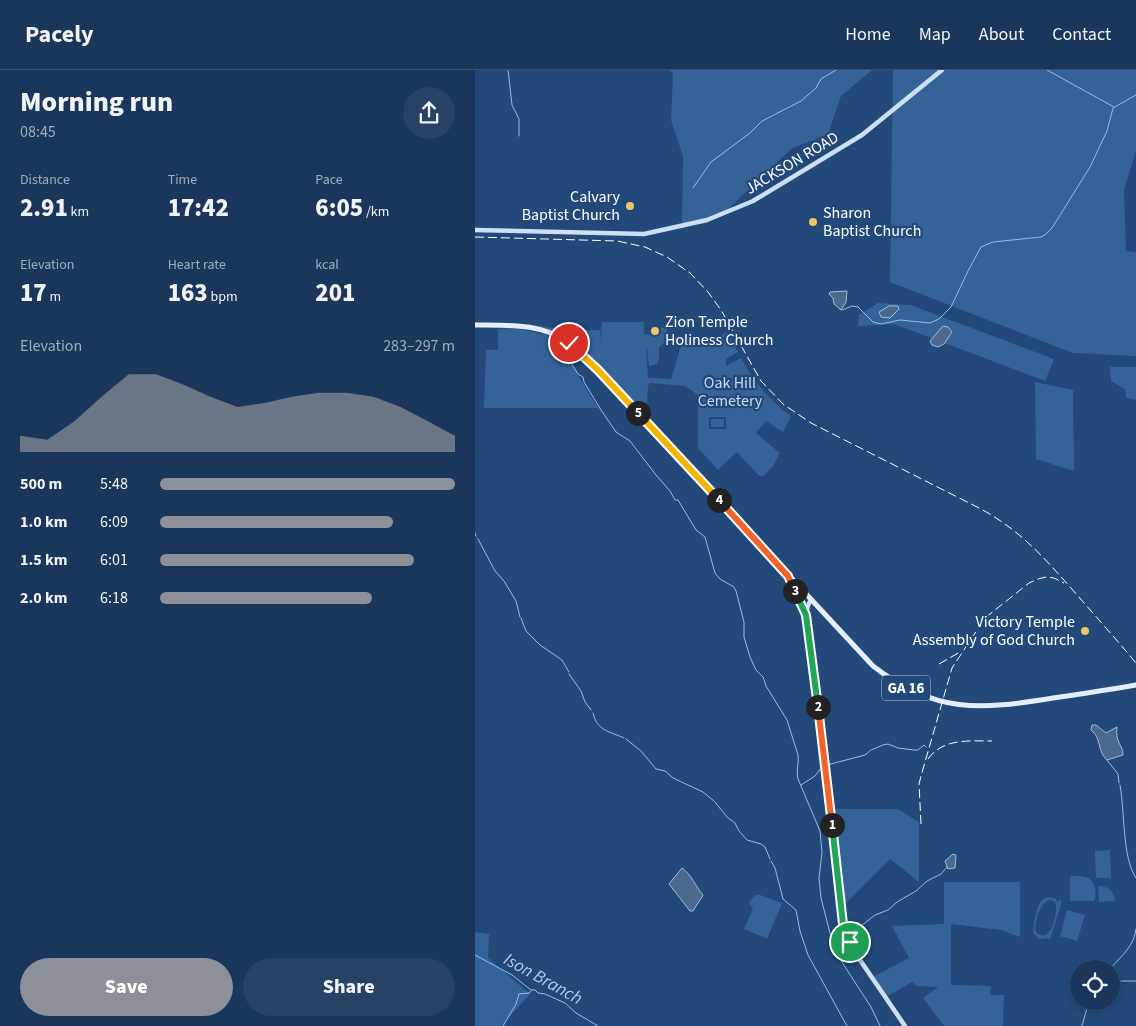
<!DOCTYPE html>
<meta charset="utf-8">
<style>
body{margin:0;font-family:"Source Sans 3",sans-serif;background:#274264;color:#f1f3f6;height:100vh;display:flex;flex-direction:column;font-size:19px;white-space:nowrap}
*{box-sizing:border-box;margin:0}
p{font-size:16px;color:#9facbb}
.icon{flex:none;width:28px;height:28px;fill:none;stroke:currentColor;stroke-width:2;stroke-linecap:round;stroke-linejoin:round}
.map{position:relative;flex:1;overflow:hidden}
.side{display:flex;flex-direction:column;background:#1a375b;width:475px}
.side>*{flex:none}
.tools{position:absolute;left:595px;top:890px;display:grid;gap:10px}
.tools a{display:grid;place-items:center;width:50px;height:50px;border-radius:50%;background:#1a375b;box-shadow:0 2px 8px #0003,0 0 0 1px #385171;font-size:25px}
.pin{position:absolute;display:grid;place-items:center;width:42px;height:42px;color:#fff;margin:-21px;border:2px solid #fff;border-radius:50%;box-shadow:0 1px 5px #0007}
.km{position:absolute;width:25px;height:25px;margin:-12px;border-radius:50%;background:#222;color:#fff;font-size:14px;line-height:25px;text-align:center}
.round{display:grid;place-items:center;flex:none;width:52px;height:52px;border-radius:26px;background:#274264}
.overview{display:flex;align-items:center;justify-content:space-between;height:85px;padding:0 20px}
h1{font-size:28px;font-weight:800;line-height:38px}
.metrics{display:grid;grid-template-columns:repeat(3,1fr);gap:8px;height:85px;padding:5px 20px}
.metrics div{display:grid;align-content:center}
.metrics b{font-size:25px;font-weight:800}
.metrics small{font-size:14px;font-weight:400}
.metrics p{font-size:14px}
.chart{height:140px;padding:10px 20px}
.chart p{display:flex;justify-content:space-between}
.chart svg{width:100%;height:90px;margin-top:5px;fill:#8c9099;opacity:.7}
.cta{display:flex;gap:10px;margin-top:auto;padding:10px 20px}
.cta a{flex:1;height:58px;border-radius:30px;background:#8c9099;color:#fff;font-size:20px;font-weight:800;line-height:58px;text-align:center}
.cta a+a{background:#274264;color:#f1f3f6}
ul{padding:0 20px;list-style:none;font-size:16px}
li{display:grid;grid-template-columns:80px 60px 1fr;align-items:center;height:38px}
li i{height:12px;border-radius:6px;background:#8c9099}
header{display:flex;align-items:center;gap:30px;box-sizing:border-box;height:70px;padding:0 25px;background:#1a375b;border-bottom:1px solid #385171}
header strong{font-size:24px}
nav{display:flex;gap:28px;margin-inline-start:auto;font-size:18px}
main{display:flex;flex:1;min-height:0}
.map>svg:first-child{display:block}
.green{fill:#356397;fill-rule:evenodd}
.water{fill:#4c698c;stroke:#98bde6}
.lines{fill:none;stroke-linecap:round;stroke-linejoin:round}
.stream{stroke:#98bde6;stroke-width:1}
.secondary{stroke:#cddff4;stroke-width:4.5}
.primary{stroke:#e4eefc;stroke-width:5}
.rail{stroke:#fff;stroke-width:1;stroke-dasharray:9 4;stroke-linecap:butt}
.split-1-casing{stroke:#fff;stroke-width:10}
.split-2-casing{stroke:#fff;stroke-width:10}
.split-3-casing{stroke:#fff;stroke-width:10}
.split-4-casing{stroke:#fff;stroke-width:10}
.split-5-casing{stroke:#fff;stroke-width:10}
.split-6-casing{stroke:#fff;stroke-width:10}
.split-1{stroke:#22a559;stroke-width:6}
.split-2{stroke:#f0652b;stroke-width:6}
.split-3{stroke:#22a559;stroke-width:6}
.split-4{stroke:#f0652b;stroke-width:6}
.split-5{stroke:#f5b400;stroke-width:6}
.split-6{stroke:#f5b400;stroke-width:6}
.poi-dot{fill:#f0c666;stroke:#224979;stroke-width:2}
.labels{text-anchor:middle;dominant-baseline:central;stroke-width:4.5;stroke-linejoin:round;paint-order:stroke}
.shield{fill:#224979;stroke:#bdc8d7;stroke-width:1}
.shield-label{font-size:15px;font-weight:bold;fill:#fff}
.street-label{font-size:16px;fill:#fff;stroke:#224979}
.poi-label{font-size:16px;fill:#fff;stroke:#224979;text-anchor:end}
.park-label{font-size:16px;fill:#c6dcf4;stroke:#224979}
.water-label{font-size:18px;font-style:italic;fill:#afccec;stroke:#224979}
</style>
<header>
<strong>Pacely</strong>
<nav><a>Home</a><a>Map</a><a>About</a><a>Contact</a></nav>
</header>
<main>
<section class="side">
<div class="overview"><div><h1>Morning run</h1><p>08:45</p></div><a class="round"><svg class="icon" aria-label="share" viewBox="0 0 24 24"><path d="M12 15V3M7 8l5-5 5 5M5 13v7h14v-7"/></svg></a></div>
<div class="metrics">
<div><p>Distance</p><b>2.91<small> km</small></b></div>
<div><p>Time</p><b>17:42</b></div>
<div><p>Pace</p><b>6:05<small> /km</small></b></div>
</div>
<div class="metrics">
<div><p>Elevation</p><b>17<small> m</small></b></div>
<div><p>Heart rate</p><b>163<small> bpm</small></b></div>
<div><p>kcal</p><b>201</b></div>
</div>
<div class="chart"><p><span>Elevation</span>283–297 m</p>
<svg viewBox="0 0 160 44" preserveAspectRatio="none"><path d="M0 44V36L10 38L20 29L30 17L40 6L50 6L60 11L70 17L80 22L90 20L100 17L110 15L120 15L130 17L140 22L150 29L160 36V44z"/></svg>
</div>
<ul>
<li><b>500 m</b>5:48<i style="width:100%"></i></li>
<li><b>1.0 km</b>6:09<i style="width:79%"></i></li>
<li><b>1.5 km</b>6:01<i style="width:86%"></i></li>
<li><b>2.0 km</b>6:18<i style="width:72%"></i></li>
</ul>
<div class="cta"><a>Save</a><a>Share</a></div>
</section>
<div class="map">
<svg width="661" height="956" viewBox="0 0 661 956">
<rect width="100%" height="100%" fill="#224979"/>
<g class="green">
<path d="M 195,0 L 397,0 L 366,26 L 353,64 L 316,79 L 247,145 L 207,155 L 208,86 L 196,50 L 198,4 Z"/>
<path d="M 418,0 L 661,0 L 661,81 L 649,120 L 651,181 L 661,182 L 661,286 L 598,283 L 415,212 Z"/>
<path d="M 403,233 L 436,235 L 579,289 L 570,311 L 419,254 L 383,256 L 384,245 Z"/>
<path d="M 127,252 L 169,252 L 169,264 L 182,265 L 182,263 L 186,263 L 186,258 L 192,258 L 193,270 L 184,277 L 184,289 L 182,294 L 174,296 L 172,278 L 171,277 L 173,308 L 196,309 L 208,269 L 239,269 L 252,262 L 263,282 L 251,289 L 251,296 L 266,288 C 279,311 294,331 316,346 L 308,362 L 291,351 L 281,363 L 305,383 L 298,396 L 289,406 L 284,406 L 262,382 L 243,400 L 223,378 L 223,325 L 210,316 L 175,313 L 173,316 L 172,333 L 167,344 L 106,279 L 107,277 L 107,260 L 125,260 L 127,277 L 126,257 ZM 234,347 L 251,347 L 251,359 L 234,359 Z"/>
<path d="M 60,255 L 78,258 L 102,258 L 98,273 L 71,259 L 59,256 Z"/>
<path d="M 41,258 L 75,266 L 83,269 L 90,284 L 123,338 L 9,338 L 11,280 L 23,280 L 23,259 Z"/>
<path d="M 635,297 L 661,297 L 661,330 L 651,328 L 650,319 L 636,311 Z"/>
<path d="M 560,312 L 598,320 L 599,401 L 561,389 Z"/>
<rect x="236" y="349" width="13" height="8"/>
<path d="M 353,739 L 423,739 L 444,752 L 444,812 L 415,789 L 365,839 Z"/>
<path d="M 635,780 L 636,808 L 621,808 L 620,781 Z"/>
<path d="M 597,806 C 601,806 606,806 610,807 C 620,809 623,824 619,831 L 595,831 L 595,807 Z"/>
<path d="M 469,812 L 545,812 L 545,867 L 526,860 L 476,854 L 476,915 L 516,916 L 515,925 L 529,925 L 528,956 L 469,956 L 448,928 L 463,917 L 442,916 L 437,912 L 410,928 L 396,908 L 434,888 L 417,856 L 469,854 Z"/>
<path d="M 623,816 C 633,816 639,821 640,831 L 624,832 Z"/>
<path d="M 280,825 L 285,825 L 307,833 L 292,869 L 269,859 L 278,839 L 274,833 Z"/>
<path d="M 575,827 L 581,829 L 583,833 L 584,830 L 587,831 L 575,870 L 572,868 L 565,869 L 559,864 C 557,857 562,835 567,830 C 570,827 571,828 575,827 ZM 575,830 L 580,832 C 584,842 575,876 561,862 C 559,853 565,832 575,830 Z"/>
<path d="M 592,840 L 610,845 L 602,871 L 585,866 Z"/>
<path d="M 0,862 L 14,864 L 13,888 L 55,924 L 26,956 L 0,956 Z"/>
</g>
<g class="water">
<path d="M 372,221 L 371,232 L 366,240 L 359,234 L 358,228 L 354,224 L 355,222 Z"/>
<path d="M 414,236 L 423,236 L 424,239 L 415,248 L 406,247 L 404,242 Z"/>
<path d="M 468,256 L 473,257 L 477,262 L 469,274 L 463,277 L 457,275 L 455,271 Z"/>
<path d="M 617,655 L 621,655 L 631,663 L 642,657 C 640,674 648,674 648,685 L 632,690 C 622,682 627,668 616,660 Z"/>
<path d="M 478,784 L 481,785 L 480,798 L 473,799 L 470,791 Z"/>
<path d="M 207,798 C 217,805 220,816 228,825 L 218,841 L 215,841 L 194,814 Z"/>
</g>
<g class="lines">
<g class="stream">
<path d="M 33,0 L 37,35 L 44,49 L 44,66"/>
<path d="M 572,0 L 639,37"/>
<path d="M 218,118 L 236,92 L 275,63 L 287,51 L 326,31 L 341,18 L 346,9 L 361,0"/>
<path d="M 367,240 L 377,236 L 383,237 L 398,252 L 406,254 L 425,250 L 455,253 L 464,249 L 476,237 L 493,201 L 506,177 L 518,172 L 566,167 L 570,165 L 577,158 L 615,97 L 632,61 L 638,38 L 661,25"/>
<path d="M 92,280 L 91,285 L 103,304 L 108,307 L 109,312 L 126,340 L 141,362 L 155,371 L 181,405 L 195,421 L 200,430 L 203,430 L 221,460 L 230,467 L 240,503 L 245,509 L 259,517 L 261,521 L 269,552 L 269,567 L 275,587 L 281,600 L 288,607 L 291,616 L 312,650 L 323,685 C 324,693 321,701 323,709 L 345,761 L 347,783 L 344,808 L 346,828 L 356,867"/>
<path d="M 0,463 L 1,466"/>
<path d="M 3,469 L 20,501 L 29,511 L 41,531 L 45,547"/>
<path d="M 46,548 L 51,561 L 65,575 L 87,590 L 94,602"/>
<path d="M 94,604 L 106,621 L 110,632 L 116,640"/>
<path d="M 118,643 C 122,661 134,661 149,668"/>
<path d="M 151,669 L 166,681 L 181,699 L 190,701 L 198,708 L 228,722 L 239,731"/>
<path d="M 632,690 L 643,704 L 644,713"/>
<path d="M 352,695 L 390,685 L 396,680 L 408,675 L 413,674 L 423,678 L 439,680 L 443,680 L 449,675 L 451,677"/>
<path d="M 326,715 L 340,706 L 346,698"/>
<path d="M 645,715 C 650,742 647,787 661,808"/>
<path d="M 240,732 L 252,747 L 260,753 L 264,761 L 272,770 L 286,774 L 290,777 L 295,789"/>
<path d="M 296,791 L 300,798 L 308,829 L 321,840 L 325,861 L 333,885 L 372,956"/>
<path d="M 376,864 L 400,845 L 413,840 L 422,832 L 441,821 L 452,811 L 466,804 L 472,797"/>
<path d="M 363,878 L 361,880 L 361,883 L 396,937 L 405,956"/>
<path d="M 0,885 L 37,905 L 56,920 L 60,920 L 63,923 L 70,924 L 90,933 L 101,943 L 123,956"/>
<path d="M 635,899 C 646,886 659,877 661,859"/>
<path d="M 636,909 L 645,911 L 661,911"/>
<path d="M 28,956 L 41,934 L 44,924 L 54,923 L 56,921"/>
<path d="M 607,956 L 612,938 L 617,931"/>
</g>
<g class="secondary">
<path d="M 0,160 L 169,164 L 232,150 L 278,131 L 387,65 L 467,0"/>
<path d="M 336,530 C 328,541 332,552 335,564 L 368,854 L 385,890 L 430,956"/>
</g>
<g class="primary">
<path d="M 0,255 C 34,255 69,253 98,275 C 107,282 115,292 123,300 L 398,596 C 460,644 505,640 578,628 C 606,624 633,620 661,615"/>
<path d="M 314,508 L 331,545"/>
</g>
<g class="rail">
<path d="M 0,167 L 142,171 L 170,177 L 192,187 L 215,203 L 233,222 L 246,240 L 286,311 L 308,334 L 336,353 L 506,439 C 548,462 571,490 603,526 C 622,548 642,570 661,593"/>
<path d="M 464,594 L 485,582"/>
<path d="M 453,689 C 468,668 494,671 517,671"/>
<path d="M 446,754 L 444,714 L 446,706 L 477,598 L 510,548 L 554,513 L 563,509 L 571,507 L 579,508 L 589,513"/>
</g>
</g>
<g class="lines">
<defs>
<path id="split-1" d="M 357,755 L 368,854 L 375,872"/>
<path id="split-2" d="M 343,637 L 357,755"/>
<path id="split-3" d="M 320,521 L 331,545 L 343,637"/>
<path id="split-4" d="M 244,430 L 313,506 L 320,521"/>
<path id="split-5" d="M 163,343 L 244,430"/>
<path id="split-6" d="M 94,273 L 123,300 L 163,343"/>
</defs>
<use href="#split-1" class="split-1-casing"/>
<use href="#split-2" class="split-2-casing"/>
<use href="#split-3" class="split-3-casing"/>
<use href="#split-4" class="split-4-casing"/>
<use href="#split-5" class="split-5-casing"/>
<use href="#split-6" class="split-6-casing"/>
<use href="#split-1" class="split-1"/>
<use href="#split-2" class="split-2"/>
<use href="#split-3" class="split-3"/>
<use href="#split-4" class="split-4"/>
<use href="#split-5" class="split-5"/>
<use href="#split-6" class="split-6"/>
</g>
<g class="poi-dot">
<circle cx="155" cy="136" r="5"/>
<circle cx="338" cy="152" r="5"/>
<circle cx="180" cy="261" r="5"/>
<circle cx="610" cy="561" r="5"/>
</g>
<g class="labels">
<rect class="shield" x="407" y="605.5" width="48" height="25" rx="4"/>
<g class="shield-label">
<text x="431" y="618">GA 16</text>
</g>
<g class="street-label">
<text transform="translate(317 93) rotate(-31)">JACKSON ROAD</text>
</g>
<g class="poi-label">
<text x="145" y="127">Calvary<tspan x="145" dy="18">Baptist Church</tspan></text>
<text x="348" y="143" text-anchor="start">Sharon<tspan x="348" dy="18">Baptist Church</tspan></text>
<text x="190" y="252" text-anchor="start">Zion Temple<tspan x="190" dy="18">Holiness Church</tspan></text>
<text x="600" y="552">Victory Temple<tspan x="600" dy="18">Assembly of God Church</tspan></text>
</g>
<g class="park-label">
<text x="255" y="313">Oak Hill<tspan x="255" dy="18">Cemetery</tspan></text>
</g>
<g class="water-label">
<text transform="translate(68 909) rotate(29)">Ison Branch</text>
</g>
</g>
</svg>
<div class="tools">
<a><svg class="icon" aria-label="locate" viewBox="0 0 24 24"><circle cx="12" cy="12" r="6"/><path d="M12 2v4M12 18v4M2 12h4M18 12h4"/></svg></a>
</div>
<div class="pin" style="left:375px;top:872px;background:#1e9e55"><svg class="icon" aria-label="arrive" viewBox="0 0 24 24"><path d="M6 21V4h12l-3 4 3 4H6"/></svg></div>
<div class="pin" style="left:94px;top:273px;background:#d93025"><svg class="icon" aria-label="check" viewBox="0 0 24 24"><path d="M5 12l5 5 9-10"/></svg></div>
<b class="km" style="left:357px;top:755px">1</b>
<b class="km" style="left:343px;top:637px">2</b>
<b class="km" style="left:320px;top:521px">3</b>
<b class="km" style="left:244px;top:430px">4</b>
<b class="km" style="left:163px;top:343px">5</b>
</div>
</main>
